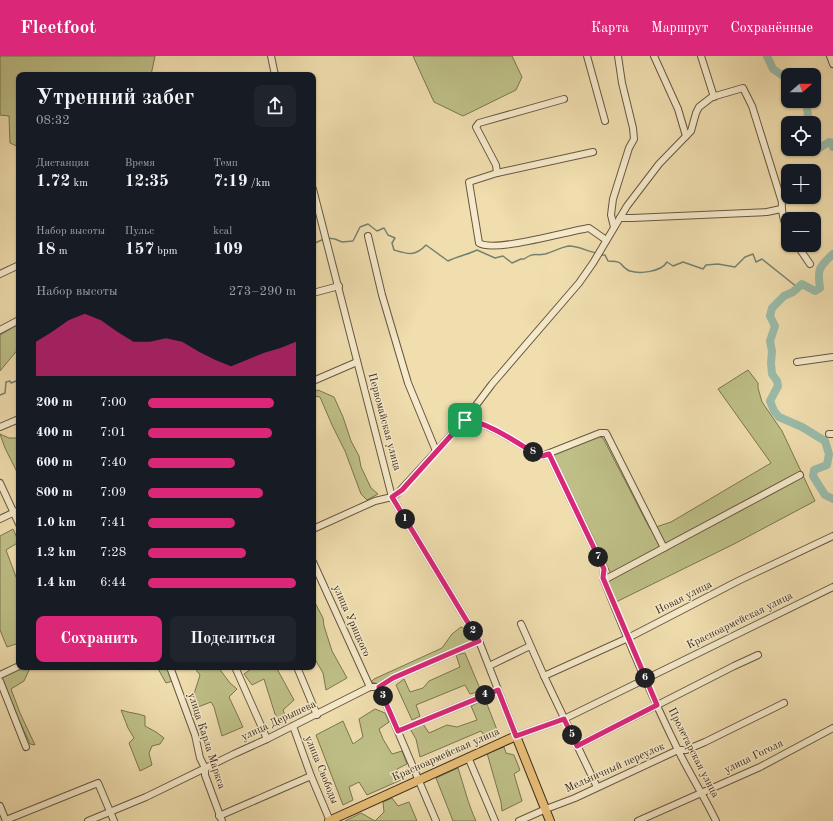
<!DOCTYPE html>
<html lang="ru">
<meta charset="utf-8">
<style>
body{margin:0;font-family:"Old Standard TT",serif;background:#20242c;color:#f1f3f6;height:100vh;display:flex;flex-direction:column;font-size:15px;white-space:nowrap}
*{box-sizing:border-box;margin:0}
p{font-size:13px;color:#9ea1a6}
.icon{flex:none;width:22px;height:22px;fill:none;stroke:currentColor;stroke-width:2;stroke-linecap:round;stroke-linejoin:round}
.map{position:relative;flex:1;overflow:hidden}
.panel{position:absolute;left:16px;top:16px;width:300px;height:598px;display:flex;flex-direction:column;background:#171b24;border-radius:8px;box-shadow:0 1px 3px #0004}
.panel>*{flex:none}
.needle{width:26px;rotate:70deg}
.fabs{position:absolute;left:781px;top:12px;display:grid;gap:8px}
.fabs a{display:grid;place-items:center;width:40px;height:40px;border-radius:8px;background:#171b24;box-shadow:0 1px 3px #0004;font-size:20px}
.pin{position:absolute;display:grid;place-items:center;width:34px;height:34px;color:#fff;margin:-17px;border-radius:8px;box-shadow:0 2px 6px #0006}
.km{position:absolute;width:20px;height:20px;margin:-10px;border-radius:50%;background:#222;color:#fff;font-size:11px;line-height:20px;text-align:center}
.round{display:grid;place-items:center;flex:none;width:42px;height:42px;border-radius:8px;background:#20242c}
.headline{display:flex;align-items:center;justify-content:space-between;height:68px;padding:0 20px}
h1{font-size:22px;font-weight:800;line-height:30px}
.metrics{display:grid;grid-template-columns:repeat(3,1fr);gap:6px;height:68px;padding:4px 20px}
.metrics div{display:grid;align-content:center}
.metrics b{font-size:17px;font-weight:800}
.metrics small{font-size:11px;font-weight:400}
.metrics p{font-size:11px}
.chart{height:112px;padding:8px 20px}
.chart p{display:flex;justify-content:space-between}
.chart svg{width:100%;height:72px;margin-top:4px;fill:#db2777;opacity:.7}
.action{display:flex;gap:8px;margin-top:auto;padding:8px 20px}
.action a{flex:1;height:46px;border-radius:8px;background:#db2777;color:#fff;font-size:16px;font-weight:800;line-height:46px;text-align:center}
.action a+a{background:#20242c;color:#f1f3f6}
ul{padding:0 20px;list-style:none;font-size:13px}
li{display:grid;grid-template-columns:64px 48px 1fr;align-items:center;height:30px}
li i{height:10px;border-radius:5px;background:#db2777}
header{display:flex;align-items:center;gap:24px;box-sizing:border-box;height:56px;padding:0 20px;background:#db2777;color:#fff}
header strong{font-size:19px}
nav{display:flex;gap:22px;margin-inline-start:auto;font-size:14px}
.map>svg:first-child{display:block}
.green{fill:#bec087;stroke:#7c7551}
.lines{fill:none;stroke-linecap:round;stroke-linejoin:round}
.stream{stroke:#748271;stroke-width:1.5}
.river{stroke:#9abcaa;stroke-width:8}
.minor-casing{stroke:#685740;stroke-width:8}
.major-casing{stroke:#3b2a1b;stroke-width:10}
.minor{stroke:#f5eacb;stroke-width:6}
.major{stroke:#e8bf78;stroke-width:8}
.route-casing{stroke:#fff;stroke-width:8}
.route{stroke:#db2777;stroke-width:5}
.labels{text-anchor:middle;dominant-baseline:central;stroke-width:3;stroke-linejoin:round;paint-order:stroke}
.street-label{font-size:11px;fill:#3b2a1b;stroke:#f5eacb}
</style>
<header>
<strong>Fleetfoot</strong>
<nav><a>Карта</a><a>Маршрут</a><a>Сохранённые</a></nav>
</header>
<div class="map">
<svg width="833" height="765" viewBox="0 0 833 765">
<rect width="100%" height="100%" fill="#f0deaf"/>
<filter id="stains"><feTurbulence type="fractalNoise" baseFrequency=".005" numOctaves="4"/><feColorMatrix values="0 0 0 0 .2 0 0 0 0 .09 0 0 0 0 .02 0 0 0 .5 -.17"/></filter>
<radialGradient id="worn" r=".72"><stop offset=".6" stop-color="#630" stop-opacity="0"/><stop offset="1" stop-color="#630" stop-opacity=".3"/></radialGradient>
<g class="green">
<path d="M 0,0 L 155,0 L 151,19 L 19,19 L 19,91 L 10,87 L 9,60 L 0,59 Z"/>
<path d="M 413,0 L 512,0 L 522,21 L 516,34 L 463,60 L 434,46 Z"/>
<path d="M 19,268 L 19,292 L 0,315 L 0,279 Z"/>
<path d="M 748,314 L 758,327 L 758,332 L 762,346 L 782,375 L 815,445 L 734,488 L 616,546 L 605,521 L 611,518 L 553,399 L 598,380 L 603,382 L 650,473 L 671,466 L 771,407 L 718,333 Z"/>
<path d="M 318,334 L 334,341 L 343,361 L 351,385 L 359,400 L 361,411 L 371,432 L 378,438 L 367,444 L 361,438 L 345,395 L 332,369 L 320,341 L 313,340 L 313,336 Z"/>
<path d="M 0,378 L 9,382 L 19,382 L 19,420 L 5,392 Z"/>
<path d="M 13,473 L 19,486 L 6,494 L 19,529 L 19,587 L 7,591 L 0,574 L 0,480 Z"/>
<path d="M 313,543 L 323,562 L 324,570 L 332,595 L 347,622 L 326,634 L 323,617 L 313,600 Z"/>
<path d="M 461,571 L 469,575 L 474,584 L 403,615 L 378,628 L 371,626 L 374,623 L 442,592 L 452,578 Z"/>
<path d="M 465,597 L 481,635 L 470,638 L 465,629 L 416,649 L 420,660 L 412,664 L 396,629 L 404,623 L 410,636 L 423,632 L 429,625 L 460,611 L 456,599 Z"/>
<path d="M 25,611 L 32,611 L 30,612 L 24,625 L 11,633 L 20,657 L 35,689 L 30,688 L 19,664 L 2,622 Z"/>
<path d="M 157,611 L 167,611 L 173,625 L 166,627 Z"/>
<path d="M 194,611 L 218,611 L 230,627 L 237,633 L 229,641 L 243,671 L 222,680 L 214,651 L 211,646 L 198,651 L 194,638 L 200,619 Z"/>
<path d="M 254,611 L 276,611 L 294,644 L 283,654 L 287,664 L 281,668 L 275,658 L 264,623 L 252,629 L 244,618 Z"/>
<path d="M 485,643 L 499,679 L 487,683 L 481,675 L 420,701 L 416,683 L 410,673 L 423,668 L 429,677 L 447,669 L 457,671 L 477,664 L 471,650 Z"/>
<path d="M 375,653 L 385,657 L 389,666 L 379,673 L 383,683 L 392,698 L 402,695 L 407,708 L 397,713 L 401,724 L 367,739 L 359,726 L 349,731 L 353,744 L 343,749 L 316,679 L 343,665 L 353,688 L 363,681 L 359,663 Z"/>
<path d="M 121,654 C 129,657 137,657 145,660 L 145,670 L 156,676 L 164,682 L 160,688 L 152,690 L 149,697 L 152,709 L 140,715 L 129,687 L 134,682 L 128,672 Z"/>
<path d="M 504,691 L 506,697 L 514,699 L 520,714 L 514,718 L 522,745 L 502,755 L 501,746 L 487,697 Z"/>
<path d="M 458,712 C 464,730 468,748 476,765 L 453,765 L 436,722 Z"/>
<path d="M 392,742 L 398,750 L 409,746 L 417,765 L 345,765 L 361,757 L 375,765 L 384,756 L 383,746 Z"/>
</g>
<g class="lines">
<g class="stream">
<path d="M 328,182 L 335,183 L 342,186 L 353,185 L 360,171 L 368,168 L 377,175 L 384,172 L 388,179 L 395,182 L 392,187 L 394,194 C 407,198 415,201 426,189 L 448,205 C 458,200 467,199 477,194 L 495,202 L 503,200 L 512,207 L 521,203 L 524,203 C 534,196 534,200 545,198 C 553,196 561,191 569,190 C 579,190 586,195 596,197"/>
<path d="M 313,187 L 315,187 L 324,183"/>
<path d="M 601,199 L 605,199 L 608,205 C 611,205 617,205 620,207 C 623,210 626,214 630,215 C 640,218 661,216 667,206 L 673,210 L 683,206 L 703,213 L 706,209 L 718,208 L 735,211 L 745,201 L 753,198 L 756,206 L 762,203 L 797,231"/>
<path d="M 0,339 L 5,337 L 6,326 L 10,325 L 11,327 L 19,324"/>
</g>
<g class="river">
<path d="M 767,0 L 773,13 L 786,22 L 788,26"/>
<path d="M 806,45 L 809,67"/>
<path d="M 814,92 L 818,93 L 829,86 L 832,87 L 833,91"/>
<path d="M 833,198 C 819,211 817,213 820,232 L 815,235 L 802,228 L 793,236 L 784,240 L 772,252 L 770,260 L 775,270 L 770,285 L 772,295 L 771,307 L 772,318 L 777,325 L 778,330 L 770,345 L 774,355 L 779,361 L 802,371 L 825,385 L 829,398 L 827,409 L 814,414 L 813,420 L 825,439 L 833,443"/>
</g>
<defs>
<g id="minor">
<path d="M 271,0 L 275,19"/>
<path d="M 587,0 L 605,65"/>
<path d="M 654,0 L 678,53 L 686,80"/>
<path d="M 701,0 L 714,41"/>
<path d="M 830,0 L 833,8"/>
<path d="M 593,96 L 497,117 L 469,126 L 479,187 C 494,197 568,175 589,172 L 606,184"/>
<path d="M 497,117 L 496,109 L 476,71 L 479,67 L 564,43"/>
<path d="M 313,133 L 392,441 L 479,585 L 516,680 L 564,663 L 833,531"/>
<path d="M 620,162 L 632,162 L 767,156 L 781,153"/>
<path d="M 614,171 L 611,159 L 613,143 L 629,92 L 634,83 L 633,72 L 622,27 L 618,0"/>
<path d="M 368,180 L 382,239 L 408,327 L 436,395"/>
<path d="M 797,189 L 810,208"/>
<path d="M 0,218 L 19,209"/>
<path d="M 313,237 L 339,230"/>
<path d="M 0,274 L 19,264"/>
<path d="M 797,306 L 833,301"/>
<path d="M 313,325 L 357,306"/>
<path d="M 465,364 L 492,328 L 579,227 L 593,207 L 627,150 L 659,108 L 691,75 L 696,57 L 699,51 L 712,41 L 743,32 L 752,50 L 782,146 C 781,156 784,166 788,175"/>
<path d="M 0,371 L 19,363"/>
<path d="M 829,378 L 833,378"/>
<path d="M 549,398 L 604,513 L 603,522 C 626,580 650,637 677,692 C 689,717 704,740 716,765"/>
<path d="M 0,427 L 19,468"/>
<path d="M 0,463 L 19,454"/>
<path d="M 313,473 L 375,445 L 392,441 L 397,438 L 465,364 C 485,365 516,386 534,397 L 542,400 L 600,377 L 606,377 L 664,492"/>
<path d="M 313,506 L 370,631"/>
<path d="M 604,524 L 800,419"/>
<path d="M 521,568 L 544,620 L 597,731"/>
<path d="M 489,610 L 530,590"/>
<path d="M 170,611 L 195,679 L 200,702 L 205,712 L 205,719 L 222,765"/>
<path d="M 235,611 L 267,683"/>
<path d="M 297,611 L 317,659"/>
<path d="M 0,619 L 19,610"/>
<path d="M 544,620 L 628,582 L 738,525 L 833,480"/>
<path d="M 0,625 L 26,691"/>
<path d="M 379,631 L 436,765"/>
<path d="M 293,670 L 311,720 L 330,765"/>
<path d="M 398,675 L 498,634"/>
<path d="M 577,690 L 734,610 L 758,599"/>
<path d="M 468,701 L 495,765"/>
<path d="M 0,750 L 6,765"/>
<path d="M 219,760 L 311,720"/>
<path d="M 6,764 L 98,727 L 114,765"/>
<path d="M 88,765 L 146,741 L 234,698 L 267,683 L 370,631 L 379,631 L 393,622 L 479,585"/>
<path d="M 519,765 L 546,753 L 575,742 L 678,694 L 686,694 L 705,686 L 784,647"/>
<path d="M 638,765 L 760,711 L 833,672"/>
</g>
<path id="major" d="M 329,765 L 516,680 L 550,765"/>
</defs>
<use href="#minor" class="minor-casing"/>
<use href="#major" class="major-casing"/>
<use href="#minor" class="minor"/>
<use href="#major" class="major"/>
</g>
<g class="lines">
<defs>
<path id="route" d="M 465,364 C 486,365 516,386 534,397 L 542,400 L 549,398 L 604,513 L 603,522 L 657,649 L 577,690 L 564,663 L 516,680 L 498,634 L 398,675 L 379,631 L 393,622 L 479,585 L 392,441 L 402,434 Z"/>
</defs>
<use href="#route" class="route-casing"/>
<use href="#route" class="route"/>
</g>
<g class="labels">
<g class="street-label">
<text transform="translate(384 366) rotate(75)">Первомайская улица</text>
<text transform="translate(684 542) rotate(-27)">Новая улица</text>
<text transform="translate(351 565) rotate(66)">улица Урицкого</text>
<text transform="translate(740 565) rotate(-26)">Красноармейская улица</text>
<text transform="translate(279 665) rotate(-25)">улица Дерышева</text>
<text transform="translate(206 685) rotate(72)">улица Карла Маркса</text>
<text transform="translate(693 697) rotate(63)">Пролетарская улица</text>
<text transform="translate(446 699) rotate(-24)">Красноармейская улица</text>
<text transform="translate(754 701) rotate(-26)">улица Гоголя</text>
<text transform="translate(615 712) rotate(-24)">Мельничный переулок</text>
<text transform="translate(321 714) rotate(68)">улица Свободы</text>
</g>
</g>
<rect width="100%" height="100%" filter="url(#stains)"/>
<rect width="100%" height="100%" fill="url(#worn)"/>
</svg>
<div class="fabs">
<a><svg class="needle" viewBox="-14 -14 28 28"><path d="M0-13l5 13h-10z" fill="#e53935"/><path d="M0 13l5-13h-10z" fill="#9ea1a6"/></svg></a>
<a><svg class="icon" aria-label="locate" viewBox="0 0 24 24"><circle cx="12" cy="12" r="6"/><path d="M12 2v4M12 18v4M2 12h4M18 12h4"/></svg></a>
<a>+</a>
<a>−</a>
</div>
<div class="pin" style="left:465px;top:364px;background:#1e9e55"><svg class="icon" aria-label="arrive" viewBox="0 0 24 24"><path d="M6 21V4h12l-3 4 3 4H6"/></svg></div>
<b class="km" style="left:405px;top:463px">1</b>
<b class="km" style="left:473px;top:575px">2</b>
<b class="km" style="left:383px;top:640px">3</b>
<b class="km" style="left:485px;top:639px">4</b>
<b class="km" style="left:572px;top:679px">5</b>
<b class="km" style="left:645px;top:622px">6</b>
<b class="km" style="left:598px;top:501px">7</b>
<b class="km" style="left:533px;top:396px">8</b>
<section class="panel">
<div class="headline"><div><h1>Утренний забег</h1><p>08:32</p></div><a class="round"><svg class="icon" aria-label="share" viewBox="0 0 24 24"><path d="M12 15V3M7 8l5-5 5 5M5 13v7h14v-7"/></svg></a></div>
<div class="metrics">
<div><p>Дистанция</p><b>1.72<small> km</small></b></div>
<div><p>Время</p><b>12:35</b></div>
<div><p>Темп</p><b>7:19<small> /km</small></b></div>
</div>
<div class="metrics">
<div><p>Набор высоты</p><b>18<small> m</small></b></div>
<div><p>Пульс</p><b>157<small> bpm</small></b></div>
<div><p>kcal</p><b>109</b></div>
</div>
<div class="chart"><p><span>Набор высоты</span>273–290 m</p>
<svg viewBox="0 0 160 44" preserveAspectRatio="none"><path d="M0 44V23L10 17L20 10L30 6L40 10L50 17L60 23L70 23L80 21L90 23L100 29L110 34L120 38L130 34L140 30L150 27L160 23V44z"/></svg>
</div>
<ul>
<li><b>200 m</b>7:00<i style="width:85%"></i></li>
<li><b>400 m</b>7:01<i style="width:84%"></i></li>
<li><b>600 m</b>7:40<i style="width:59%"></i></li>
<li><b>800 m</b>7:09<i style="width:78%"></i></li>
<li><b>1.0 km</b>7:41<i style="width:59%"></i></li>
<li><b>1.2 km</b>7:28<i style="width:66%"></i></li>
<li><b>1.4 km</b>6:44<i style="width:100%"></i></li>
</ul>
<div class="action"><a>Сохранить</a><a>Поделиться</a></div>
</section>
</div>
